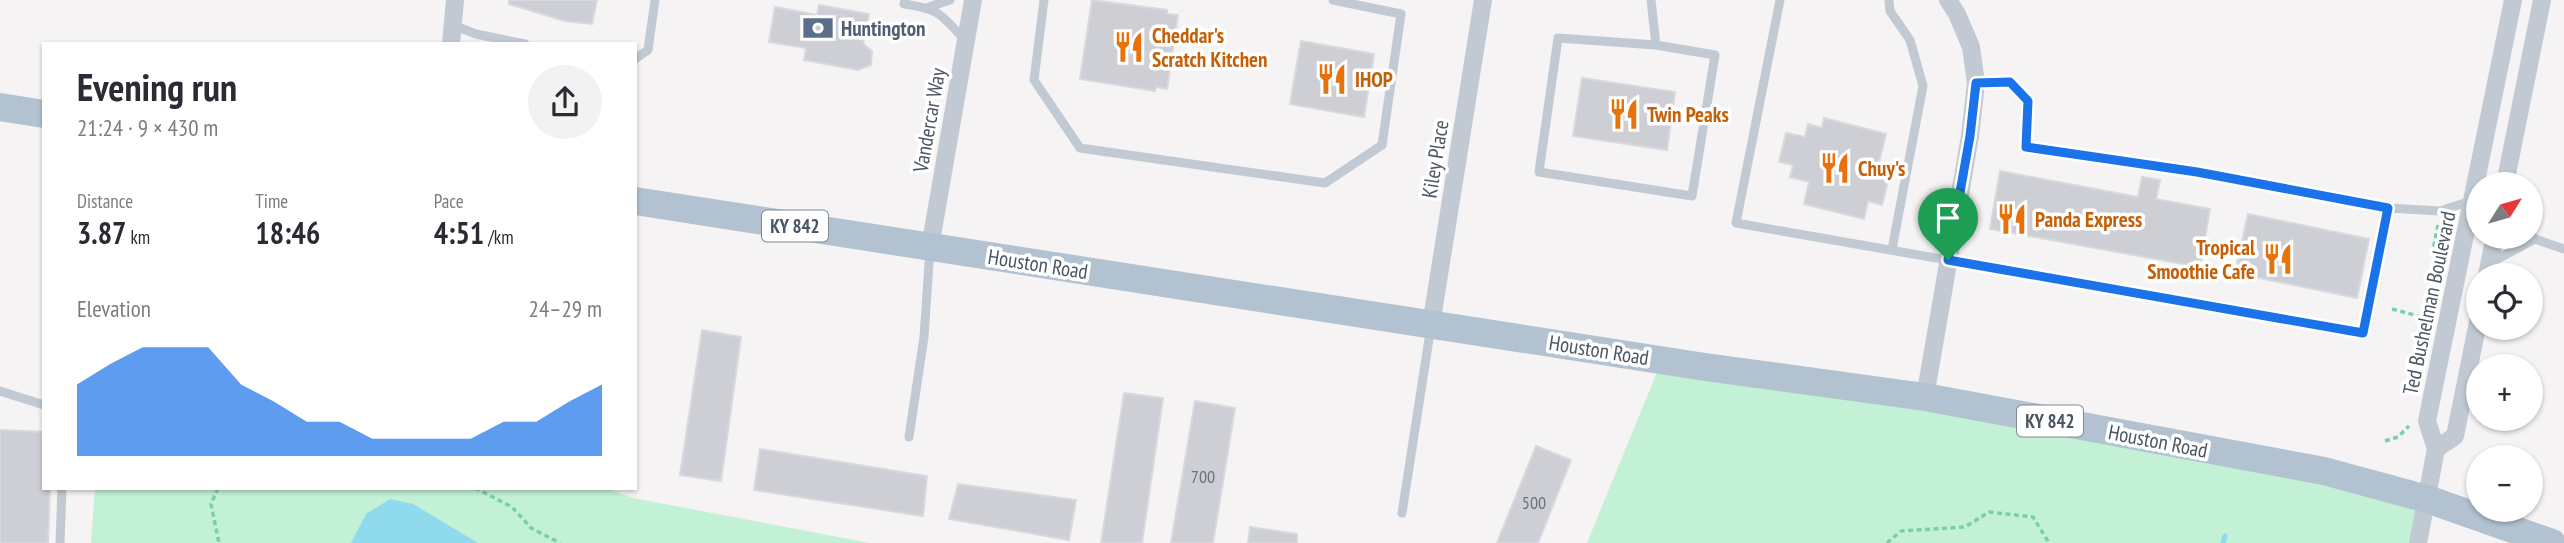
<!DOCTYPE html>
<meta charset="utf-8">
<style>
body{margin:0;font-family:"PT Sans Narrow",sans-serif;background:#f2f2f3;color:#2b2b33;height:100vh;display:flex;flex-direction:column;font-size:26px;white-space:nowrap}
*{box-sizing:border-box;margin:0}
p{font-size:23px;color:#7c7c81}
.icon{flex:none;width:38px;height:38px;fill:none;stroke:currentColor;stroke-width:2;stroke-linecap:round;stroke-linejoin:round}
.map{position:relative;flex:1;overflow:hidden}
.panel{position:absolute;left:42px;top:42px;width:595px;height:448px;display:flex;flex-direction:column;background:#fff;border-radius:0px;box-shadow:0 2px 5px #0004}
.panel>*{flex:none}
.needle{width:46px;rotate:53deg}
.controls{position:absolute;left:2466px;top:172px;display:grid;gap:14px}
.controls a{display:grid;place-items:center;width:77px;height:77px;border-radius:50%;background:#fff;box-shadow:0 2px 5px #0004;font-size:35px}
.pin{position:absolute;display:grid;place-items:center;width:60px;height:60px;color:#fff;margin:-72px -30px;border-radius:50% 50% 50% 0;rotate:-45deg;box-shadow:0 0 7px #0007}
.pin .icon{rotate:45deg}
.round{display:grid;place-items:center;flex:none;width:74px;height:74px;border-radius:37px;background:#f2f2f3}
.overview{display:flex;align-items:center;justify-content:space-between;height:119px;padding:0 35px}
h1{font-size:38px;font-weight:600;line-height:52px}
.stats{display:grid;grid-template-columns:repeat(3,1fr);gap:10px;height:119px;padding:7px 35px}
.stats div{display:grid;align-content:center}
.stats b{font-size:30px;font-weight:600}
.stats small{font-size:19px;font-weight:400}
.stats p{font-size:19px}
.chart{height:196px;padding:14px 35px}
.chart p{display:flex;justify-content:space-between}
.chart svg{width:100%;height:126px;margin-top:7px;fill:#1a73e8;opacity:.7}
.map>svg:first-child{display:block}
.green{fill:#c3f1d5}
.water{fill:#90daee}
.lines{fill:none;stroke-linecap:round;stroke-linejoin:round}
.stream{stroke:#90daee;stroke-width:5}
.building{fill:#cdcfd5;stroke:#d7d9de;stroke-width:2}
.path{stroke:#7ad0a6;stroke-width:3.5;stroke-dasharray:5 3.5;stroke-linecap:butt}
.service{stroke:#c1cad2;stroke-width:9}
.minor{stroke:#c1cad2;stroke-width:18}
.primary{stroke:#b3c2d1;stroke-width:28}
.route-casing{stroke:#fff;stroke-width:14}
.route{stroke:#1a73e8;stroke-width:9}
.labels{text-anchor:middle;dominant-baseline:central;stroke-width:7;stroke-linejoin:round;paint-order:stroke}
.number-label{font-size:18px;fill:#6b747e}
.shield{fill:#fff;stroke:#808990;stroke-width:2}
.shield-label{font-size:19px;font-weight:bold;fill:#4a5661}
.service-label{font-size:21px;font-weight:bold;fill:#4e5e75;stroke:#fff;text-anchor:start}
.food-label{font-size:21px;font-weight:bold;fill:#c56008;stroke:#fff;text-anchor:start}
.street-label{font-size:21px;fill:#4a5661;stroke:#fff}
</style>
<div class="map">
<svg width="2564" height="543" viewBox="0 0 2564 543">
<rect width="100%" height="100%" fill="#f5f3f3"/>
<g class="green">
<path d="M 1662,360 L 2427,499 L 2418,543 L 1587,543 Z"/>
<path d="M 95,488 L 606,488 L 633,498 L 870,543 L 91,543 Z"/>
</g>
<path class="water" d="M 390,499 L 413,504 L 478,543 L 351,543 L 366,514 Z"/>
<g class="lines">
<path class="stream" d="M 2223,543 L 2225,536"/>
</g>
<g class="building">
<path d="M 509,0 L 597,0 L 592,24 L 565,21 L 509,4 Z"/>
<path d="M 1092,0 L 1167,10 L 1167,14 L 1178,15 L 1167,89 L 1156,87 L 1155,91 L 1080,79 Z"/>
<path d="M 819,5 L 869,14 L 863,44 L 872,51 L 871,65 L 858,70 L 804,60 L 806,48 L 769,42 L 775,7 L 817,15 Z"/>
<path d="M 1301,41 L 1374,54 L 1364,117 L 1290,104 Z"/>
<path d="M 1582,78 L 1675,92 L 1667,150 L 1573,136 Z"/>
<path d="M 1824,118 L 1886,134 L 1877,170 L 1890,173 L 1882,205 L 1868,201 L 1864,219 L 1804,204 L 1809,182 L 1790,177 L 1793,165 L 1779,162 L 1786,133 L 1805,137 L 1808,124 L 1822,128 Z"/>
<path d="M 2000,171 L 2138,197 L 2142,177 L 2160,180 L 2156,199 L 2210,209 L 2200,267 L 1990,229 Z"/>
<path d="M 2248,214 L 2369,239 L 2357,298 L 2235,273 Z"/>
<path d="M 702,330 L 741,337 L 721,481 L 680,475 Z"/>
<path d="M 1124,393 L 1163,398 L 1142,543 L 1101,543 Z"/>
<path d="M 1195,401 L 1235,408 L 1213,543 L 1171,543 Z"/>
<path d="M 0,430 L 44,432 L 44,488 L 50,488 L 48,543 L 0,543 Z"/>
<path d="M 1536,446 L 1571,460 L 1538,543 L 1497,543 Z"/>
<path d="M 760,449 L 927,476 L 923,516 L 754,490 Z"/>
<path d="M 958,484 L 1076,500 L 1069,540 L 949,519 Z"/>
<path d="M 1250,527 L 1297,534 L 1297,543 L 1248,543 Z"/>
</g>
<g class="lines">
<g class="path">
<path d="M 2438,225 L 2434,245 L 2440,261"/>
<path d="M 2392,309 L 2430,319"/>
<path d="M 2385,441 L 2398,437 L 2409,426"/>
<path d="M 218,488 L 211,504 L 219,543"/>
<path d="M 475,488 L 512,507 L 531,528 L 560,543"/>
<path d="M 1887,543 L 1901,531 L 1965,527 L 1989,512 L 2033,517 L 2049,543"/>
</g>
<g class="service">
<path d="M 905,0 L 904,4 C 941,9 941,15 965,40"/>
<path d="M 1044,0 L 1034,80 L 1080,148 L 1325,183 L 1382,145 L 1401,14 L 1333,0"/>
<path d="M 1651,0 L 1656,45"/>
<path d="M 1780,0 L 1736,223 L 2363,333 L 2388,208"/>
<path d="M 1889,0 L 1890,11 L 1910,40 L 1923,86 L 1892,249"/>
<path d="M 929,7 L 950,0"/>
<path d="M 453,25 L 476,34 L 525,44"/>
<path d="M 1558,38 L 1656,45 L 1715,55 L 1692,196 L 1539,172 Z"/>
<path d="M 635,59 L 648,50 L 655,0"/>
<path d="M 1976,83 L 2010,82 L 2028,101 L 2026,147 L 2197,172 L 2388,208 L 2440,211 L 2474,200"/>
<path d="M 2530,233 L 2535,239 L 2564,249"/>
<path d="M 2490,263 L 2535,239"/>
<path d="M 0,391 L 44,405"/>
<path d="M 909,437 L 924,337 L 930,249"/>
<path d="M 1402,513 L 1431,326"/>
<path d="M 60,543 L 62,488"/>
</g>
<g class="minor">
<path d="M 451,44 L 455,0"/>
<path d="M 2505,184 L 2542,0"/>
<path d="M 930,247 L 973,0"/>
<path d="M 2487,275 L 2495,236"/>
<path d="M 1431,325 L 1483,0"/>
<path d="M 1925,397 L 1970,136 L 1976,83 L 1971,47 L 1957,14 L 1948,0"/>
<path d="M 2436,449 L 2455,436 L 2478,322"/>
<path d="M 2418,543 L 2436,449 L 2427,421 L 2513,0"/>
</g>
<g class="primary">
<path d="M 0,107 L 44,114"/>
<path d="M 635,201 L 1705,367 L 1925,397 L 2324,471 L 2427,499 L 2552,543"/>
</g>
</g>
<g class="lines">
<defs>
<path id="route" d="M 2010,82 L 2028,101 L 2026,147 L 2197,172 L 2388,208 L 2363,333 L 1948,260 L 1970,136 L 1976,83 Z"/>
</defs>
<use href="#route" class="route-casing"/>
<use href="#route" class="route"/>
</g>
<defs>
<symbol id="bank-bare" viewBox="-9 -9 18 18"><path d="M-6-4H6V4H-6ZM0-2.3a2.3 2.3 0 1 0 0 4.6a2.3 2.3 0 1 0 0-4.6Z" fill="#5c6f8a" stroke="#fff" stroke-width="2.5" paint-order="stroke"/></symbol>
<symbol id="restaurant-bare" viewBox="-9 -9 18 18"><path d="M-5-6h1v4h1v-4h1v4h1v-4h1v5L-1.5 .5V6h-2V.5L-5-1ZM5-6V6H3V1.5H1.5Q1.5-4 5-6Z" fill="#e8710a" stroke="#fff" stroke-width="2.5" paint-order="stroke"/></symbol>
</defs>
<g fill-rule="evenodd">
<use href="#bank-bare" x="796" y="6" width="44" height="44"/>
<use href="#restaurant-bare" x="1107" y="25" width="44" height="44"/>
<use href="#restaurant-bare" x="1310" y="57" width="44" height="44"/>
<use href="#restaurant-bare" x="1602" y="92" width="44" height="44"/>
<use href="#restaurant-bare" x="1813" y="146" width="44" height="44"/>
<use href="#restaurant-bare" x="1990" y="197" width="44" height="44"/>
<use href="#restaurant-bare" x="2256" y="237" width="44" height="44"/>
</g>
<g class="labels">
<g class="number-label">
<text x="1203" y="476">700</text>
<text x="1534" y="502">500</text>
</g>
<g class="shield">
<rect x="762" y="210.5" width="66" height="31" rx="5"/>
<rect x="2017" y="405.5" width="66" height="31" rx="5"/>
</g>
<g class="shield-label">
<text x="795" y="226">KY 842</text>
<text x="2050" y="421">KY 842</text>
</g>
<g class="service-label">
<text x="841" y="28">Huntington</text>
</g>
<g class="food-label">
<text x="1152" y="35">Cheddar's<tspan x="1152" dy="24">Scratch Kitchen</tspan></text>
<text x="1355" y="79">IHOP</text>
<text x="1647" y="114">Twin Peaks</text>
<text x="1858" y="168">Chuy's</text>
<text x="2035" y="219">Panda Express</text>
<text x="2255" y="247" text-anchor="end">Tropical<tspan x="2255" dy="24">Smoothie Cafe</tspan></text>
</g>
<g class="street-label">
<text transform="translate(929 120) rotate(-80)">Vandercar Way</text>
<text transform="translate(1435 159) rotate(-81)">Kiley Place</text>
<text transform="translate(1038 264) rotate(9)">Houston Road</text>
<text transform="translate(2429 303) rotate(-78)">Ted Bushelman Boulevard</text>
<text transform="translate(1599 350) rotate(9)">Houston Road</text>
<text transform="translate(2158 441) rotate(11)">Houston Road</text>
</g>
</g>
</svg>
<div class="controls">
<a><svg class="needle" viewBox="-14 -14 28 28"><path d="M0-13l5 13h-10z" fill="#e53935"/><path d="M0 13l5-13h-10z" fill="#7c7c81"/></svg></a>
<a><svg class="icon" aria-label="locate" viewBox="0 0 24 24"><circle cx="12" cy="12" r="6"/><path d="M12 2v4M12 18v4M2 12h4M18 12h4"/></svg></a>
<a>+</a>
<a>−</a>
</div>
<div class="pin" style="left:1948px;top:260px;background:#1e9e55"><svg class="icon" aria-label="arrive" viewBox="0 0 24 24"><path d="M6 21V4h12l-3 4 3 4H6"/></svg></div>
<section class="panel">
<div class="overview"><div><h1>Evening run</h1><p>21:24 · 9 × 430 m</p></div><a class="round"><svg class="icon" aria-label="share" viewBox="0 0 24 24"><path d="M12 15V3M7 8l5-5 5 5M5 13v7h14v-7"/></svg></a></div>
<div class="stats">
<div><p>Distance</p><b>3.87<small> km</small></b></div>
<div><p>Time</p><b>18:46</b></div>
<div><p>Pace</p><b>4:51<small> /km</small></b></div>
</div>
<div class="chart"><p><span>Elevation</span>24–29 m</p>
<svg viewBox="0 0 160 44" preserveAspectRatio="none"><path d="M0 44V19L10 12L20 6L30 6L40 6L50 19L60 25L70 32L80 32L90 38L100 38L110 38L120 38L130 32L140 32L150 25L160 19V44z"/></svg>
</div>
</section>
</div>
